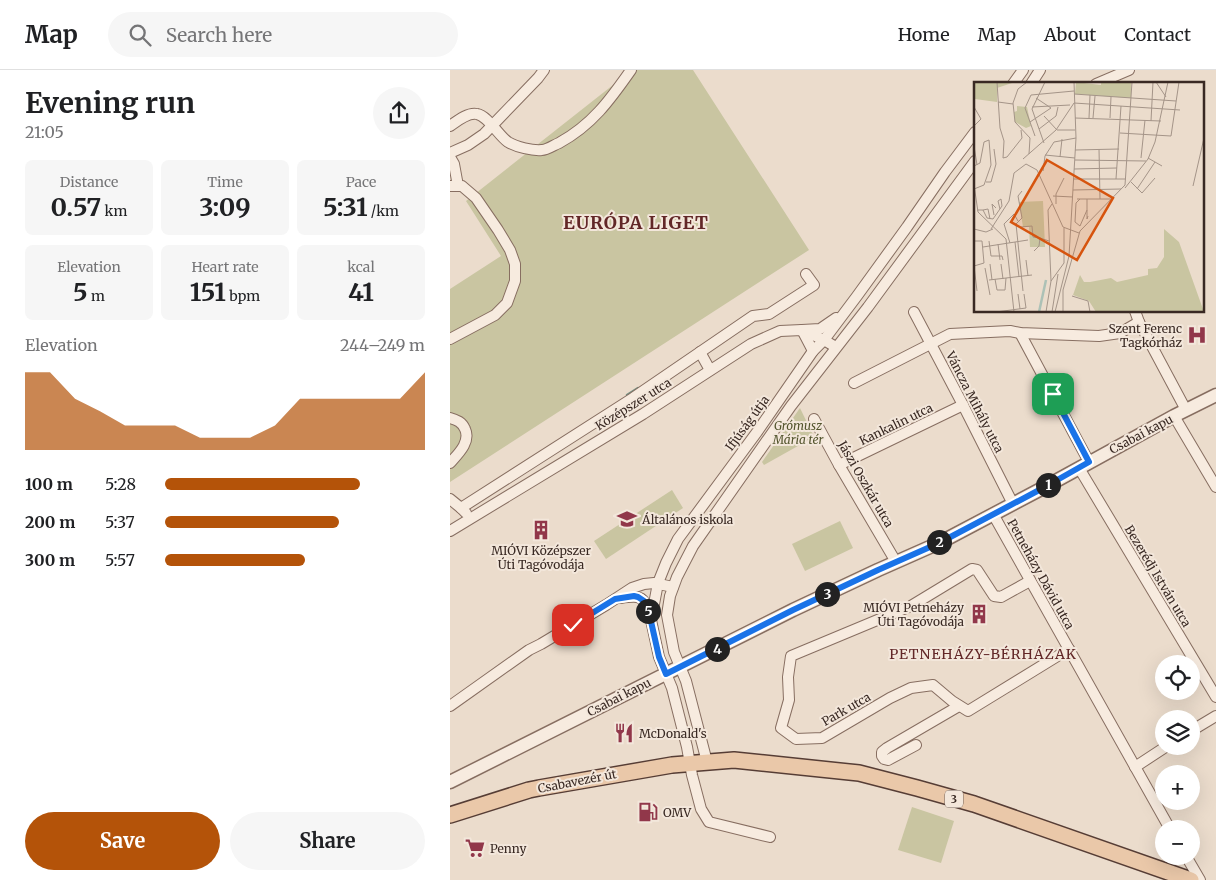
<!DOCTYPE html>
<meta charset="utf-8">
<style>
body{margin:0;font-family:Merriweather,serif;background:#f6f6f6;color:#202124;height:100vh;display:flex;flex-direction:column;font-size:19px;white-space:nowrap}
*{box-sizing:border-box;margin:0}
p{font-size:16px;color:#757577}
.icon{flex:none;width:28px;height:28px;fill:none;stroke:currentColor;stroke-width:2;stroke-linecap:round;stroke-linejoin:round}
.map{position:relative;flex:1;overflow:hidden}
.sheet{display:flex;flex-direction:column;background:#fff;width:450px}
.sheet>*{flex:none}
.buttons{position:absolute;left:705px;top:585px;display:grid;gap:10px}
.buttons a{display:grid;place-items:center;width:45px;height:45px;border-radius:50%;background:#fff;box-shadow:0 5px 20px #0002;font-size:25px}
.pin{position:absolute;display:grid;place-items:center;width:42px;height:42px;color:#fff;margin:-21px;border-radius:10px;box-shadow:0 2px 8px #0006}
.km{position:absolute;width:25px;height:25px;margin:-12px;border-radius:50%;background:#222;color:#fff;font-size:14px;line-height:25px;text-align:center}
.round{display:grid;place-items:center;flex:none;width:52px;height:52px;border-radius:26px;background:#f6f6f6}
.headline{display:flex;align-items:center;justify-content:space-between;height:85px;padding:0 25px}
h1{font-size:28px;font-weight:700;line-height:38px}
.figures{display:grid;grid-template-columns:repeat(3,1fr);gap:8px;height:85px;padding:5px 25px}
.figures div{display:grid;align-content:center;border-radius:8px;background:#f6f6f6;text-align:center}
.figures b{font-size:25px;font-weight:700}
.figures small{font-size:14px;font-weight:400}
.figures p{font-size:14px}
.chart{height:140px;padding:10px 25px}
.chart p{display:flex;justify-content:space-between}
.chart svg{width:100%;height:90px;margin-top:5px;fill:#b45309;opacity:.7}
.button{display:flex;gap:10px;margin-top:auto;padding:10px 25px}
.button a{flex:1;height:58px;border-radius:30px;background:#b45309;color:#fff;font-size:20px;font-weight:700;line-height:58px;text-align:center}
.button a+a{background:#f6f6f6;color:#202124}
ul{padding:0 25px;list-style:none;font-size:16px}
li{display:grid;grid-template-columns:80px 60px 1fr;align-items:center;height:38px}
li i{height:12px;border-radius:6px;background:#b45309}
header{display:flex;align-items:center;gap:30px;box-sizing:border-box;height:70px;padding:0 25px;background:#fff;border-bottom:1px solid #e0e0e0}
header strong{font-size:24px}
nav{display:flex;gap:28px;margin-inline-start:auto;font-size:18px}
.search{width:350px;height:45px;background:#f6f6f6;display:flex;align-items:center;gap:12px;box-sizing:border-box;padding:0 18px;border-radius:28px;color:#757577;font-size:19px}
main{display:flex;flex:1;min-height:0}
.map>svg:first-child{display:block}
.green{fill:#c9c5a1}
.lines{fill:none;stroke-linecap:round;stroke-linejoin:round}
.stream{stroke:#738f82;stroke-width:2.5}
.minor-casing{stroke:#876e61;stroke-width:12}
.tertiary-casing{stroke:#876e61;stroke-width:15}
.primary-casing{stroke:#563d35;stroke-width:18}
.minor{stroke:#f7ebdf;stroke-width:10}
.tertiary{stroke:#f7ebdf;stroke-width:12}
.primary{stroke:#eac8a9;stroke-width:15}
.route-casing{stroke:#fff;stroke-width:10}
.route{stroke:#1a73e8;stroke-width:6}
.labels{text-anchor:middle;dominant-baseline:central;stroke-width:4;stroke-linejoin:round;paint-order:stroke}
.shield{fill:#f3e7db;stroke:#71625a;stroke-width:1}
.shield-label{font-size:11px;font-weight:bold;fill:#392923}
.poi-label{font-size:12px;fill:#392923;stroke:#f3e7db;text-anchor:start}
.street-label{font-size:12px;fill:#392923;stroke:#f3e7db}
.park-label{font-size:12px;font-style:italic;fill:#52542c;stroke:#f3e7db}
.neighbourhood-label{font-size:14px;letter-spacing:1px;fill:#622727;stroke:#f3e7db}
.district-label{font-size:18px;font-weight:bold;letter-spacing:1px;fill:#622727;stroke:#f3e7db}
.inset-river{fill:none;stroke:#acc1b6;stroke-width:2.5}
.inset-road{fill:none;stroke:#a49488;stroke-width:1}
.view{fill:#d6540e;fill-opacity:0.15;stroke:#d6540e;stroke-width:2.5}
.inset-edge{fill:none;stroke:#392923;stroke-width:2.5}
</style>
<header>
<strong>Map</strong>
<div class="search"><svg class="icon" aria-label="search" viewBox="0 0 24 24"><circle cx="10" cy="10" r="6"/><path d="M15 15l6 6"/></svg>Search here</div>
<nav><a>Home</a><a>Map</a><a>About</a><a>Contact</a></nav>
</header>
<main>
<section class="sheet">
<div class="headline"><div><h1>Evening run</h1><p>21:05</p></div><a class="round"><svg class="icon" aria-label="share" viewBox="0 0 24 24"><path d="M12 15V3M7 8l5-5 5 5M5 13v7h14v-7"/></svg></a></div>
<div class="figures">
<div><p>Distance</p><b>0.57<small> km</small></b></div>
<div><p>Time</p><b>3:09</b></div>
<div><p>Pace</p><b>5:31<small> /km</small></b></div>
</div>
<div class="figures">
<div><p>Elevation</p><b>5<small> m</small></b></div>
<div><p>Heart rate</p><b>151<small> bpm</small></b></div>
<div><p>kcal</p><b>41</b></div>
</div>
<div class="chart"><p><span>Elevation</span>244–249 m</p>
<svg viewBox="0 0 160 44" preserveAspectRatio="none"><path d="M0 44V6L10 6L20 19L30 25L40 32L50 32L60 32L70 38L80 38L90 38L100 32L110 19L120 19L130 19L140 19L150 19L160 6V44z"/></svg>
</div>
<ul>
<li><b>100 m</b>5:28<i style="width:75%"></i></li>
<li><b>200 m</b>5:37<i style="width:67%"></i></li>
<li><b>300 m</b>5:57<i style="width:54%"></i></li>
</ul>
<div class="button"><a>Save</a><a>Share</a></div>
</section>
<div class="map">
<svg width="766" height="810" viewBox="0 0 766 810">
<rect width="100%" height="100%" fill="#ebdccc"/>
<g class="green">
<path d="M 182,0 L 243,0 L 359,180 L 0,412 L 0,219 L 51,186 L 16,131 Z"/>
<path d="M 350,338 L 364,367 L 314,395 L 312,392 Z"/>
<path d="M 222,420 L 233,438 L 156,489 L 144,471 Z"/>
<path d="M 390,451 L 403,478 L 355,501 L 342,474 Z"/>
<path d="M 462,737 L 504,751 L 491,793 L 448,780 Z"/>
</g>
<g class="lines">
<path class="stream" d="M 177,325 L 188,318"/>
<defs>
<g id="minor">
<path d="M 563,14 L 573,0"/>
<path d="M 581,14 L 590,0"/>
<path d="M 646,14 L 679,0"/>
<path d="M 0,56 C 7,51 18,42 27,44 C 38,46 49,66 58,72 C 66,77 83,81 92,80 C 97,80 104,75 109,73 C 142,55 160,30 181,0"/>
<path d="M 0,83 L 18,75 L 34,64 L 88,8 L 94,0"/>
<path d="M 0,87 L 4,94 L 8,116 L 0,116"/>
<path d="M 685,241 L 689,252 L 736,340"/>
<path d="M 464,242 L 513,335 L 563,434"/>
<path d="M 570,263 L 639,392"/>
<path d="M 0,269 L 45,245 L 57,233 L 65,211 L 65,194 L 60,180 L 48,160 L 26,128 L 12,116 L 8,116"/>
<path d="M 363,281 L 352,260 L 370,259 L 386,248"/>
<path d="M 250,282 L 260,300"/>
<path d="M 404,313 L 500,264 L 560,261 L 570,263 L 649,266 L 670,263 L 689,252"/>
<path d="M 724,346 L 766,417"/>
<path d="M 0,348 C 7,350 12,352 15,359 C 21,372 8,384 0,393"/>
<path d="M 364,349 L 389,395 L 446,492"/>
<path d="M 389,395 L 513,335"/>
<path d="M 629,398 L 766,627"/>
<path d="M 0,429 L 11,438 L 16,443"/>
<path d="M 11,438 L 183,328 L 303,246 L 319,244 L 364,215 L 356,204"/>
<path d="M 543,444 L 720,759"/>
<path d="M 0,461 L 193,344 L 301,274 L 330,261 L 352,260 L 374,270 L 384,276"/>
<path d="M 580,511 L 551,527 L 544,526 L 527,500 L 522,499 L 461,536 L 341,586 L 338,607 L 339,630 L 331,658 L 346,669 L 372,668 L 440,628 L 461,618 L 483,615 L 502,631 L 518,641 L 619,579"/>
<path d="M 171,528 C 192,525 193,526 200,546"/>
<path d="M 0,636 L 79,580 L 91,574 L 156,535 L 182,518 L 194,514 L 204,513 L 223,517"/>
<path d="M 741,661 L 766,646"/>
<path d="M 466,675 L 438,690 L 434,689 L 432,686 L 432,682 L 437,678 L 509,636"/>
<path d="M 257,692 L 236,611 L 224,582 L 217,545 L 220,526 L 227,507 L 243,476 L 341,336 L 418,237 L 525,91"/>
<path d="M 685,697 L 717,676"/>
<path d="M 320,767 L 259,752 L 251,739 L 242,705 L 237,677 L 222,618 L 209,587 L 201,550 L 208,513 L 216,493 L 228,469 L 307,362 L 363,281 L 374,270 L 407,226 L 457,157 L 495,102 L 525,62"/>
<path d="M 736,786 L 750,810"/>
</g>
<path id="tertiary" d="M 0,712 L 343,540 L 428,500 L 489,473 L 593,418 L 724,346 L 766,325"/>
<path id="primary" d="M 0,745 L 79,720 L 89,718 L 222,695 L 284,690 L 409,703 L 467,718 L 524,734 L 741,810"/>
</defs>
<use href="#minor" class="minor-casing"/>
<use href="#tertiary" class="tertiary-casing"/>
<use href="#primary" class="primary-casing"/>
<use href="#minor" class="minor"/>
<use href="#tertiary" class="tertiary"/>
<use href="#primary" class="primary"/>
</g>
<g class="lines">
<defs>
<path id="route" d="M 123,555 L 165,529 L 184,526 L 188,527 L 194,531 L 200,547 L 209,587 L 216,604 L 343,540 L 428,500 L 489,473 L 593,418 L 639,392 L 603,324"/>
</defs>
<use href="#route" class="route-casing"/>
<use href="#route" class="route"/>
</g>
<defs>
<symbol id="hospital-bare" viewBox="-9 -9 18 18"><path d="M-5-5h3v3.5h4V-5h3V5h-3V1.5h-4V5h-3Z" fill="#91374a" stroke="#f3e7db" stroke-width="2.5" paint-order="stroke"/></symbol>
<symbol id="school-bare" viewBox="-9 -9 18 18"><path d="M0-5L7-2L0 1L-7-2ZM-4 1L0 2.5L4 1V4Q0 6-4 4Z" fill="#91374a" stroke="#f3e7db" stroke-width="2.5" paint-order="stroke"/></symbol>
<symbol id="building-bare" viewBox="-9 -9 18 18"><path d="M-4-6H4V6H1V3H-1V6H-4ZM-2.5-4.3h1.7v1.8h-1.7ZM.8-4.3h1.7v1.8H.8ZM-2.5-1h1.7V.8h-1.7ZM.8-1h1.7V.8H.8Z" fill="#91374a" stroke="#f3e7db" stroke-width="2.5" paint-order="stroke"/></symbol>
<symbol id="restaurant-bare" viewBox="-9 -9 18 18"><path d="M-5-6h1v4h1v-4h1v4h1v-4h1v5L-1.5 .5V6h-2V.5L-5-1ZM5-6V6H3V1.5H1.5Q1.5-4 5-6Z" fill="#91374a" stroke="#f3e7db" stroke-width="2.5" paint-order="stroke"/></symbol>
<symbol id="fuel-bare" viewBox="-9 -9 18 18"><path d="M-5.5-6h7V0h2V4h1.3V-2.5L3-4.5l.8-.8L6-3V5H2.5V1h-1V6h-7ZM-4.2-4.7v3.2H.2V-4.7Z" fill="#91374a" stroke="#f3e7db" stroke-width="2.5" paint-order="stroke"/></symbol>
<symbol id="supermarket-bare" viewBox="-9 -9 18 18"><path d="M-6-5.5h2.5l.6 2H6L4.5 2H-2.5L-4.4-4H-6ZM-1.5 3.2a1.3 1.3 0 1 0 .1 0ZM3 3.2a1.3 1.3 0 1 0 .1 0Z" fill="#91374a" stroke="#f3e7db" stroke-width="2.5" paint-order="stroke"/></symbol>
</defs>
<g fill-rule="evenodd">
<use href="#hospital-bare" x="733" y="251" width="28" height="28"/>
<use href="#school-bare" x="163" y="435" width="28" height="28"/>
<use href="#building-bare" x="77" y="446" width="28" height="28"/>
<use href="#building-bare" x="515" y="530" width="28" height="28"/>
<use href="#restaurant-bare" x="160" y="649" width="28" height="28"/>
<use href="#fuel-bare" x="184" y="728" width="28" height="28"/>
<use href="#supermarket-bare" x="11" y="764" width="28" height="28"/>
</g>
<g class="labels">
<rect class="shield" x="495" y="720.5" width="18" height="17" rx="4"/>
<g class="shield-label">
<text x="504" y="729">3</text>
</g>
<g class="poi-label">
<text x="732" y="258" text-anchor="end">Szent Ferenc<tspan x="732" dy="14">Tagkórház</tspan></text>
<text x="192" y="449">Általános iskola</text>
<text x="91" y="480" text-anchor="middle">MIÓVI Középszer<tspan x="91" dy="14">Úti Tagóvodája</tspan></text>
<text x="514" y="537" text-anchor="end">MIÓVI Petneházy<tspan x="514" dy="14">Úti Tagóvodája</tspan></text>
<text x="189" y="663">McDonald's</text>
<text x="213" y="742">OMV</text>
<text x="40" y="778">Penny</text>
</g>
<g class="street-label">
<text transform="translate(525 332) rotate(63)">Váncza Mihály utca</text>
<text transform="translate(183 334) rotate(-32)">Középszer utca</text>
<text transform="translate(297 353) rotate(-54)">Ifjúság útja</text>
<text transform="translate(446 354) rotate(-26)">Kankalin utca</text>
<text transform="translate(691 364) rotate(-28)">Csabai kapu</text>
<text transform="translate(416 414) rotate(60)">Jászi Oszkár utca</text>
<text transform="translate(591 504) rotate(61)">Petneházy Dávid utca</text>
<text transform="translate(708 506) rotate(59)">Bezerédj István utca</text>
<text transform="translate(169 627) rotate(-27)">Csabai kapu</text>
<text transform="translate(396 639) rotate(-30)">Park utca</text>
<text transform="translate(127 711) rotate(-11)">Csabavezér út</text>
</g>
<g class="park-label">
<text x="348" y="355">Grómusz<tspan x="348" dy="14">Mária tér</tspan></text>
</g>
<g class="neighbourhood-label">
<text x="533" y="584">PETNEHÁZY-BÉRHÁZAK</text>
</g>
<g class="district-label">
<text x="186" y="152">EURÓPA LIGET</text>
</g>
</g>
<g transform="translate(524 12)">
<rect width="230" height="230" fill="#ebdccc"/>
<path d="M 0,0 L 41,0 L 23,6 L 23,20 L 1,17 ZM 102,0 L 127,3 L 127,0 L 157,0 L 157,16 L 101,12 ZM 43,24 L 53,25 L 57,44 L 52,46 L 41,40 L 40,30 L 43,29 ZM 69,119 L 71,165 L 56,165 L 55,145 L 49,145 L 45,120 ZM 190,147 L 205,160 L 230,230 L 122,230 L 115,219 L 99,213 L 106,193 L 110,200 L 116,200 L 137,196 L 143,200 L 174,193 L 174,187 L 183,186 L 190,175 Z" fill="#c9c5a1"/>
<path class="inset-river" d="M 65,230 L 72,198"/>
<path class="inset-road" d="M 23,0 L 26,46 L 30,59 L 29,76 L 33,75 L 48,56 L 47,48M 53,0 L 44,7 L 39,21 L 41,40 L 56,56 L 55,72M 182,0 L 192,15M 100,12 L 202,19M 62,16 L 77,26M 24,20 L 39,22M 100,21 L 206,28M 0,25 L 7,37 L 0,44M 58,25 L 96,23M 70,34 L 83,48 L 101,48M 101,36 L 187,39M 115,36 L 116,13M 119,36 L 121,14M 136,36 L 137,15M 177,39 L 179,0M 56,40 L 51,26 L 57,13 L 100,9M 65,47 L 82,34 L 84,25M 146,51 L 197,54 L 205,0M 61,54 L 56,40 L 77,26M 70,61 L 58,27 L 71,0M 0,64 L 3,83M 125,67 L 126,117M 101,68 L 145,67M 71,73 L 101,76M 86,75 L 88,57M 167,76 L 171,38M 174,76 L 188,84M 49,77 L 82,48 L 100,21M 101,78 L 172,79M 0,84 L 6,81 L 10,60 L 15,58 L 17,83 L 10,103 L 0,107M 100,87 L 143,86M 69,89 L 71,74 L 80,60 L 102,56M 99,97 L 152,97M 142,97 L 147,24M 12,100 L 17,100 L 22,82 L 20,67M 157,100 L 168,111 L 181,96M 0,103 L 4,130 L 32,157 L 40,230M 219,104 L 230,56M 151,106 L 174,77 L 181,60 L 194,0M 163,107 L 181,80M 99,108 L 147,107M 48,109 L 44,114 L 48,136 L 42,142 L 49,209M 79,114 L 99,115M 103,117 L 138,117M 106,117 L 102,121 L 101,140 L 106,144 L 113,128M 113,117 L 113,137 L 114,134M 82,122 L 82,112 L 90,96M 3,128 L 9,128 L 13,136 L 19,137 L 28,124 L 27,117 L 24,119 L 26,127M 9,128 L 14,127 L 16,137M 20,133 L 18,122 L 22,126M 47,145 L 58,144 L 59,155 L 66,156M 0,147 L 12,150 L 19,147M 17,147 L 35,119 L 40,91 L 52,82 L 63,88 L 89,145 L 105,151M 0,159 L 8,159 L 10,181 L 0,184 L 3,209M 15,159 L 17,174 L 28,174 L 29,178M 41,160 L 45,195M 36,161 L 30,142 L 40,132 L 44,139M 24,162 L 26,178M 9,165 L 54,158M 60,169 L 65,164 L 66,156 L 75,159M 52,178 L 54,194M 16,182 L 18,198M 27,182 L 29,197M 11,186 L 16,213M 21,197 L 23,208 L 31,208 L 32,196M 15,198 L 58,193M 77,199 L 90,181 L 90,146M 44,212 L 46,227M 98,214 L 114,219 L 116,230M 22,230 L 52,226 L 50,212M 72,230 L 77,199 L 74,128 L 78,122M 78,230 L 84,192M 81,230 L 95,174 L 102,56 L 100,0M 89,230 L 89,208 L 106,149 L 151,103 L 158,0"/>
<path class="view" d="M 73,78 L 139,116 L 103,178 L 37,140 Z"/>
<rect width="230" height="230" class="inset-edge"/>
</g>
</svg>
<div class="buttons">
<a><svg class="icon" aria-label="locate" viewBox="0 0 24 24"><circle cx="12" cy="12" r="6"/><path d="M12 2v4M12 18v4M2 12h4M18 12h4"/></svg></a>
<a><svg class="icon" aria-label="layers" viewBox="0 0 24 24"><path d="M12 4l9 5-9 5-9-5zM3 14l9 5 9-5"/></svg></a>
<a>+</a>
<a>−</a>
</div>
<div class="pin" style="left:603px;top:324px;background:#1e9e55"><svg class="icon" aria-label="arrive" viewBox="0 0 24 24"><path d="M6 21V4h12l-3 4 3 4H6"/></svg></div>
<div class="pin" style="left:123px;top:555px;background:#d93025"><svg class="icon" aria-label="check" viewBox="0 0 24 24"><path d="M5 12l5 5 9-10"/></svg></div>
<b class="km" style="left:598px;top:415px">1</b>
<b class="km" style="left:489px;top:472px">2</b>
<b class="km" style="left:377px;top:524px">3</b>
<b class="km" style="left:267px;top:579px">4</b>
<b class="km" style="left:198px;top:541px">5</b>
</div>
</main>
